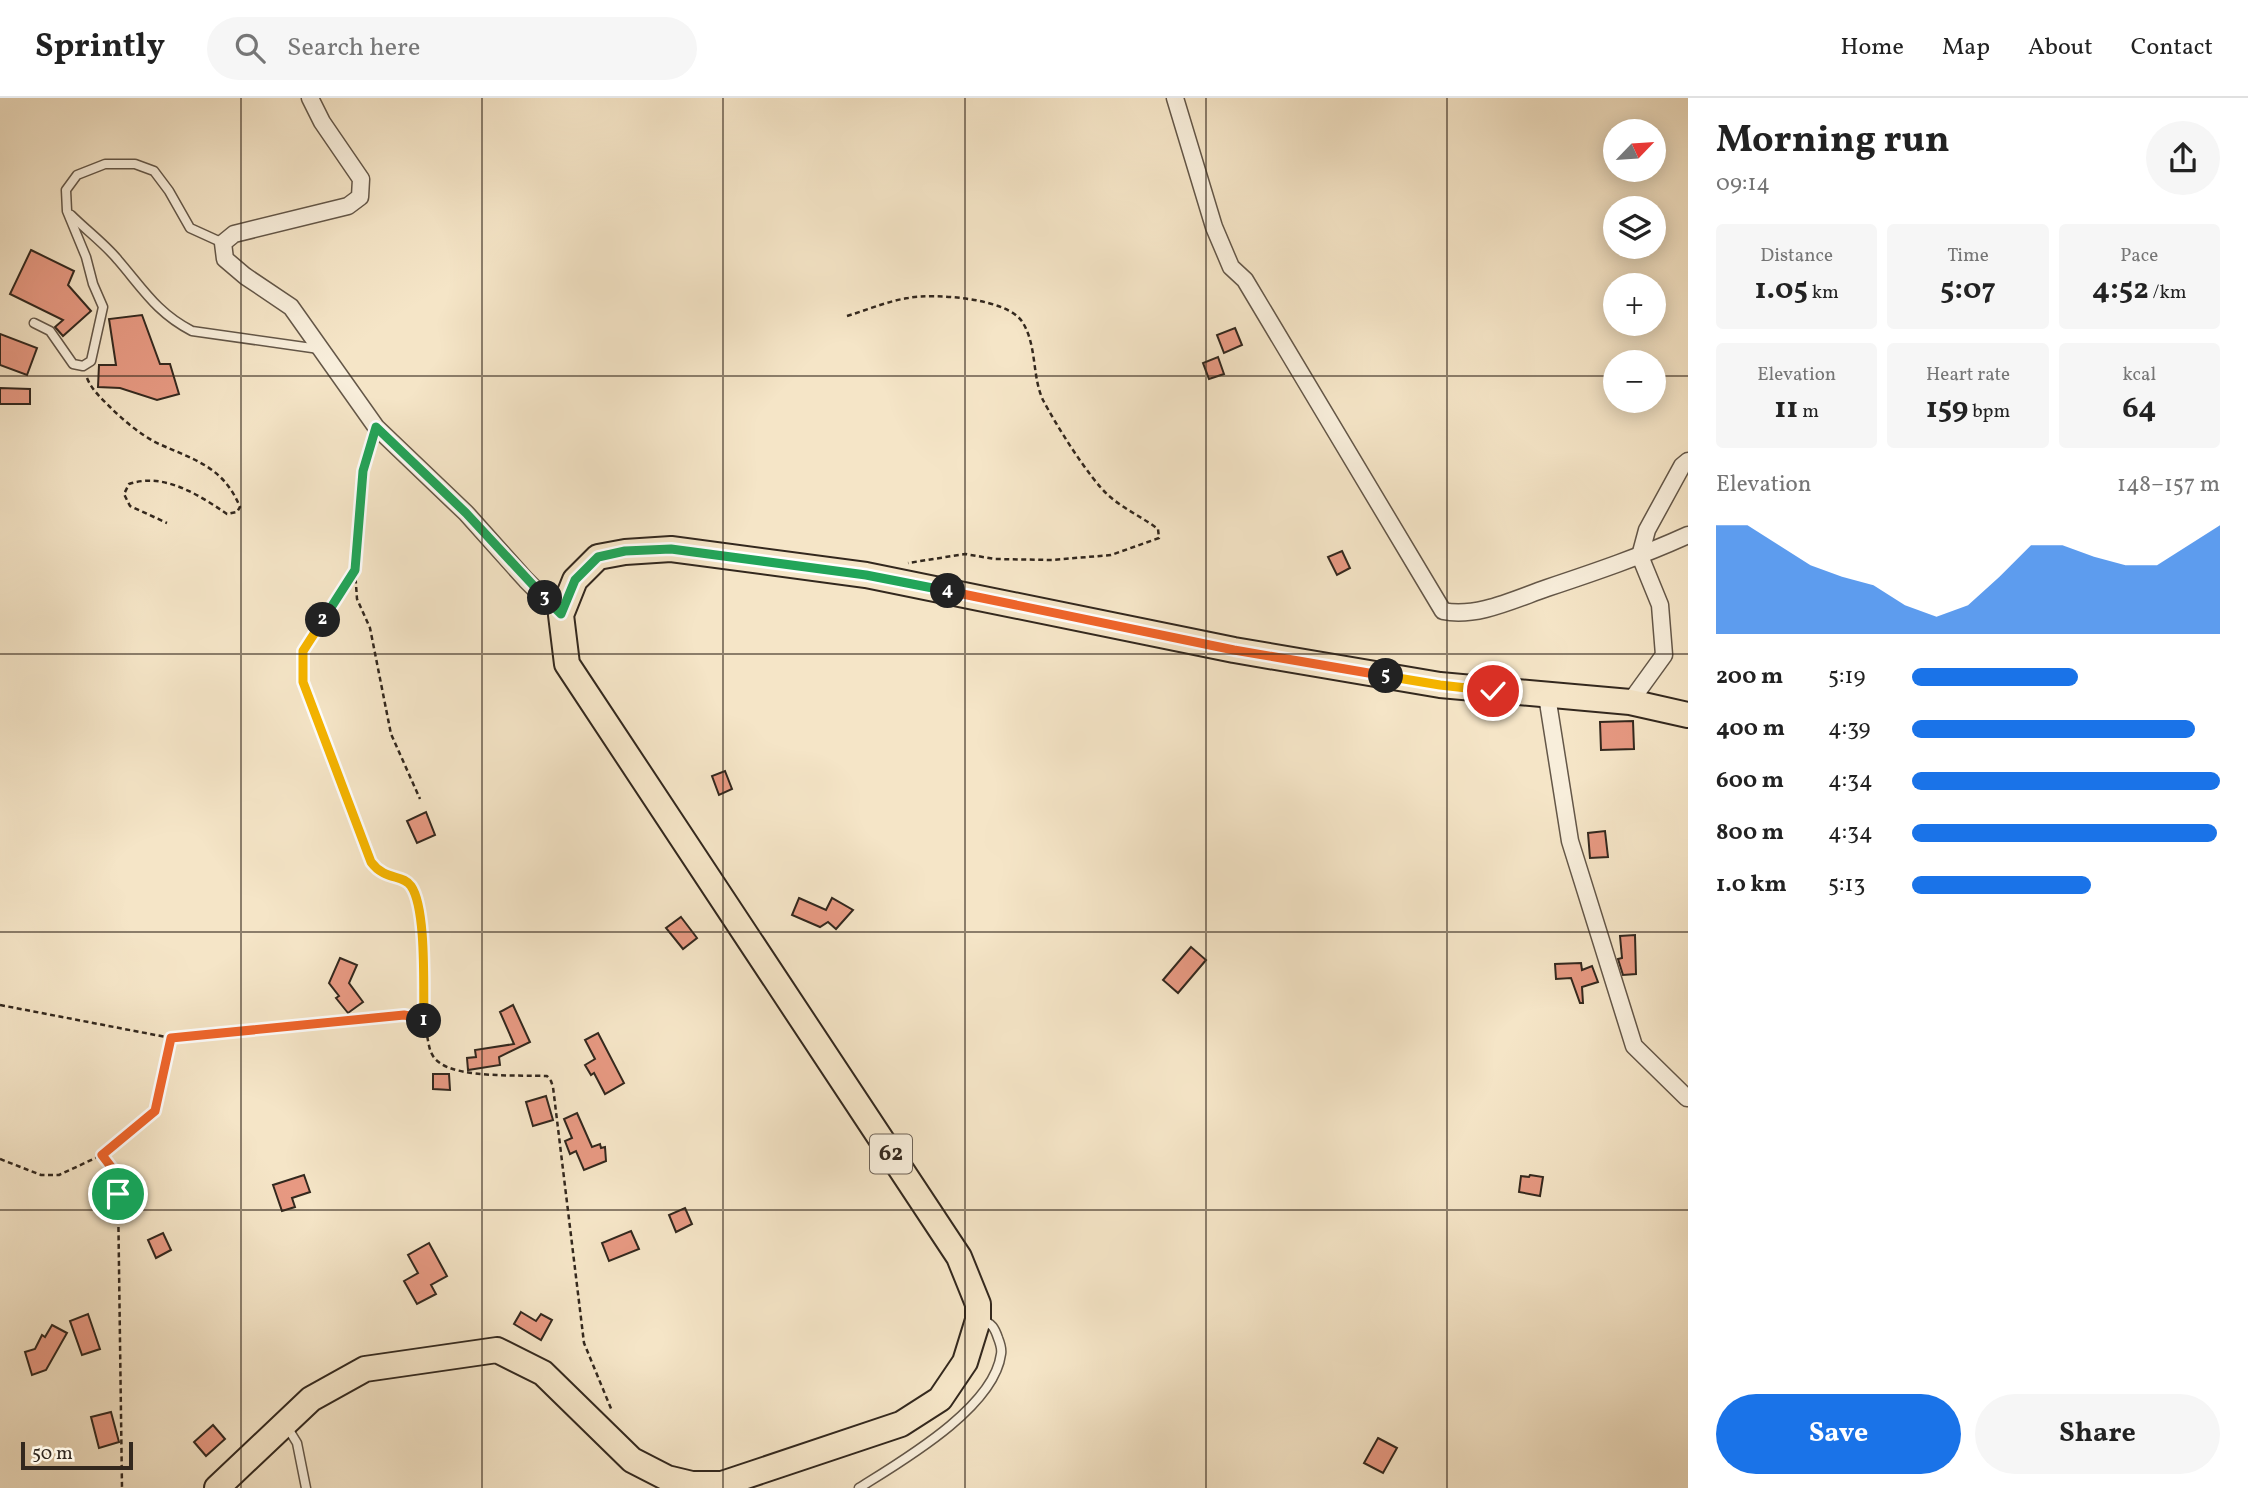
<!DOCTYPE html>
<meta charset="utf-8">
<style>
body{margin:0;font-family:Vollkorn,serif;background:#f6f6f6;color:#222;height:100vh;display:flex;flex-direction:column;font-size:26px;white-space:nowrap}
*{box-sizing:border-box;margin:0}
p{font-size:23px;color:#767676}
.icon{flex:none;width:38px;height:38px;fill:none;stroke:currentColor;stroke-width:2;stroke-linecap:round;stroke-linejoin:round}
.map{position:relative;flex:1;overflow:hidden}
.details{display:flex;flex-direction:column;background:#fff;width:560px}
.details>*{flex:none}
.needle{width:46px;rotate:65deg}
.controls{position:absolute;left:1603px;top:21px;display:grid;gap:14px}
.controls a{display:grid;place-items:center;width:63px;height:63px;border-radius:50%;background:#fff;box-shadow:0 4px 18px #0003;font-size:35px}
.scale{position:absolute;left:21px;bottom:18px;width:112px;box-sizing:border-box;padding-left:7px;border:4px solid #33281e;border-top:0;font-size:19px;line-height:24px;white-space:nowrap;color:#33281e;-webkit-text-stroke:5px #f8eedb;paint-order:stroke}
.pin{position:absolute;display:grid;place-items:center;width:60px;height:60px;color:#fff;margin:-30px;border:4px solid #fff;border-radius:50%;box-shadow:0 2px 7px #0007}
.km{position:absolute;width:35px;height:35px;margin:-18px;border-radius:50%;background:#222;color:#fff;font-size:19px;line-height:35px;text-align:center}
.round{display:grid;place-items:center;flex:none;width:74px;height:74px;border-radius:37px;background:#f6f6f6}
.summary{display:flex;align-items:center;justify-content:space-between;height:119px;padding:0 28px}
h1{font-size:38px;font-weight:700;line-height:52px}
.figures{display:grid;grid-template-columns:repeat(3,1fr);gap:10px;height:119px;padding:7px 28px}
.figures div{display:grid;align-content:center;border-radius:7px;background:#f6f6f6;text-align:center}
.figures b{font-size:30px;font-weight:700}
.figures small{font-size:19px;font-weight:400}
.figures p{font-size:19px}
.chart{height:196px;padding:14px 28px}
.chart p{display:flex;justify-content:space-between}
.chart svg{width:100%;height:126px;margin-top:7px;fill:#1a73e8;opacity:.7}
.primary-button{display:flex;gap:14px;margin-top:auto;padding:14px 28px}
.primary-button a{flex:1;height:80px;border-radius:42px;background:#1a73e8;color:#fff;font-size:28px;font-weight:700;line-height:80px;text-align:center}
.primary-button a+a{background:#f6f6f6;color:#222}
ul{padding:0 28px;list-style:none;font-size:23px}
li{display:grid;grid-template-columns:112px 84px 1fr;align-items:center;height:52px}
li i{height:18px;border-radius:9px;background:#1a73e8}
header{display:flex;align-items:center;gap:42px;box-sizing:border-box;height:98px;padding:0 35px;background:#fff;border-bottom:2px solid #e0e0e0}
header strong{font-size:33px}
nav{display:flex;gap:38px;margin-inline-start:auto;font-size:24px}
.search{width:490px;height:63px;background:#f6f6f6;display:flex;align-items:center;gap:18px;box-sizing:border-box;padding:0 24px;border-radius:38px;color:#767676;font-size:26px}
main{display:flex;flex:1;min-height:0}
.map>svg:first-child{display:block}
.building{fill:#e79982;stroke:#33281e;stroke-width:2}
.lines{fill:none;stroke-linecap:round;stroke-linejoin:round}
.lane-casing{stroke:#645748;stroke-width:11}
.street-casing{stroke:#645748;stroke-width:19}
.primary-casing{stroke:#33281e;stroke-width:28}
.path{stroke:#33281e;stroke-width:2.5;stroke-dasharray:5 3.5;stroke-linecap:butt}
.lane{stroke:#f8eedb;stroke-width:8}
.street{stroke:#f8eedb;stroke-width:16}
.primary{stroke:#f5e5c7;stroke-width:24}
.split-1-casing{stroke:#fff;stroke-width:14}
.split-2-casing{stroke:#fff;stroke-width:14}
.split-3-casing{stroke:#fff;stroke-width:14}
.split-4-casing{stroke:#fff;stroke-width:14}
.split-5-casing{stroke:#fff;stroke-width:14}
.split-6-casing{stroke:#fff;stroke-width:14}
.split-1{stroke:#f0652b;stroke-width:9}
.split-2{stroke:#f5b400;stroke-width:9}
.split-3{stroke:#22a559;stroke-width:9}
.split-4{stroke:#22a559;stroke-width:9}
.split-5{stroke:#f0652b;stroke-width:9}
.split-6{stroke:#f5b400;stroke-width:9}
.grid{fill:none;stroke:#33281e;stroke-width:2;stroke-opacity:0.55}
.labels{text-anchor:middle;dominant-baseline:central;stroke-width:6;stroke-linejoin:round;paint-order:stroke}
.shield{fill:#f8eedb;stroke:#6e6357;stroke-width:2}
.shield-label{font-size:23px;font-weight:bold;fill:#33281e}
</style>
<header>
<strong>Sprintly</strong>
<div class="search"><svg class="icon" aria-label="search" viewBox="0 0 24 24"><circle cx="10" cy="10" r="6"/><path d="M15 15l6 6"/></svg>Search here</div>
<nav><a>Home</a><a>Map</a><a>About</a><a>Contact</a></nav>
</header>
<main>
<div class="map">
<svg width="1688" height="1390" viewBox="0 0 1688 1390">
<rect width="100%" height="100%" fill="#f5e5c7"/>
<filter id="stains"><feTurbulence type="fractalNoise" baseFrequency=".00286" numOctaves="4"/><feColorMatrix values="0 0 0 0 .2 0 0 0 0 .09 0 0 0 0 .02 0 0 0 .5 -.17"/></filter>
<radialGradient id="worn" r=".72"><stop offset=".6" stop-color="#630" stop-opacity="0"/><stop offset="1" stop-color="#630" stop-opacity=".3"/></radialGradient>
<g class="building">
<path d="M 31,152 L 74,173 L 68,187 L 91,213 L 63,238 L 55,229 L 63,222 L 10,196 Z"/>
<path d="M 142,217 L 160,266 L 170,266 L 179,296 L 157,302 L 120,290 L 98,289 L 99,267 L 116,267 L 109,221 Z"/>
<path d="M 1235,230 L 1242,247 L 1224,255 L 1217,237 Z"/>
<path d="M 0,236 L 37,250 L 27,277 L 0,267 Z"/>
<path d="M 1218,259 L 1224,276 L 1209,281 L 1203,265 Z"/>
<path d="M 0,290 L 30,291 L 30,306 L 0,306 Z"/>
<path d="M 1342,453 L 1350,470 L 1337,477 L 1328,459 Z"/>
<path d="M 1633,623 L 1634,651 L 1601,652 L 1600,624 Z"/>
<path d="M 725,673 L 732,691 L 719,697 L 712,678 Z"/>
<path d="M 426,714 L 435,737 L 417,745 L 407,723 Z"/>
<path d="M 1605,733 L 1608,759 L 1590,760 L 1588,735 Z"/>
<path d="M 799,800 L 826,812 L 832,800 L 853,812 L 836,831 L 828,824 L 820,829 L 792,817 Z"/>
<path d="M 681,819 L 697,840 L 683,851 L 666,830 Z"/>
<path d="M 1635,837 L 1636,876 L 1623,877 L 1618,861 L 1622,860 L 1620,838 Z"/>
<path d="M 1191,849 L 1206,862 L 1178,895 L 1163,882 Z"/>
<path d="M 340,860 L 357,867 L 349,885 L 363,904 L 348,915 L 336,900 L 339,898 L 329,885 Z"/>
<path d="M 1581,865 L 1582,872 L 1592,868 L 1598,884 L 1582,889 L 1583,905 L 1580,905 L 1571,880 L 1556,881 L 1555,866 Z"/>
<path d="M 513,907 L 530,944 L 499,959 L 500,967 L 468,972 L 467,960 L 476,959 L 475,952 L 514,946 L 500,914 Z"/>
<path d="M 598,935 L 624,985 L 605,996 L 594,975 L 591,977 L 585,967 L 595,961 L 585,942 Z"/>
<path d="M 433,976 L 449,976 L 450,992 L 433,991 Z"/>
<path d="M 546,998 L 553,1022 L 533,1028 L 526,1004 Z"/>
<path d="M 577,1015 L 592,1049 L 600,1046 L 601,1050 L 605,1049 L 606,1063 L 584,1072 L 576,1053 L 570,1056 L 565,1043 L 572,1040 L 564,1021 Z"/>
<path d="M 304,1077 L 310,1094 L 292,1100 L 295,1109 L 282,1113 L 273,1087 Z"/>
<path d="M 1530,1077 L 1543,1079 L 1540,1098 L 1519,1094 L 1521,1078 L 1529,1079 Z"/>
<path d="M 685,1110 L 692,1126 L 676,1134 L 669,1117 Z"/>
<path d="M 631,1133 L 639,1151 L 609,1163 L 602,1145 Z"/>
<path d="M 163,1135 L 171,1152 L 156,1160 L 148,1142 Z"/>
<path d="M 429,1145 L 447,1178 L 431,1187 L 436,1196 L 417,1206 L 404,1183 L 418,1175 L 408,1157 Z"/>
<path d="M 521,1214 L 536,1223 L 541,1216 L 552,1222 L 541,1242 L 514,1226 Z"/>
<path d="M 88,1216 L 100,1251 L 82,1257 L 70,1223 Z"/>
<path d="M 52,1227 L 67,1235 L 46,1272 L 32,1277 L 25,1254 L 35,1251 L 42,1237 L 45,1239 Z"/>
<path d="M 111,1314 L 119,1344 L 99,1350 L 91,1319 Z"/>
<path d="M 213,1327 L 225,1341 L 206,1358 L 194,1344 Z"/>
<path d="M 1378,1340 L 1397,1350 L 1383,1375 L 1364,1365 Z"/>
</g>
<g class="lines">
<defs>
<g id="lane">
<path d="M 71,117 C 86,132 105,146 118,162 C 143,191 157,215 192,233 L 319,251"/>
<path d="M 34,225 L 50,233 L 73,266 L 83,268 L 91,263 L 103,209 L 93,186 L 86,159 L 67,113 L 66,92 L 77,77 L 105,66 L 135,66 L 154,73 L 169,93 L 190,130 L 223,145"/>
<path d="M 286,1327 L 297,1345 L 306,1390"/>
<path d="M 859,1390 C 902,1363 994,1310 1001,1256 C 1002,1251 1000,1245 998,1240 C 995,1231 992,1224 981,1223"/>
</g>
<g id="street">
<path d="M 310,0 L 322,24 L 361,81 L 360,99 L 348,108 L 234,136 L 223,145 L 225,161 L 245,178 L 291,209 L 376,329 L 466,415 L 526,482 L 561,517"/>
<path d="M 1175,0 L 1214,129 L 1231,169 L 1245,182 L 1443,513 C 1477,520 1515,501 1547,490 C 1595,474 1642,458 1688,437"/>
<path d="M 1547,598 L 1570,743 L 1634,948 L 1687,1000"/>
<path d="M 1630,604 L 1664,557 L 1660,507 L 1640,458 L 1647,432 L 1682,368 L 1688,363"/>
</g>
<path id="primary" d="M 217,1390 L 311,1301 L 365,1271 L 497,1252 L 543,1275 L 632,1362 L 667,1380 L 692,1386 L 722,1386 L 901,1326 L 940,1301 L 965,1264 L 978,1222 L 978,1206 L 959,1159 L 567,566 L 561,517 L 575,482 L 598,459 L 625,454 L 671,451 L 866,477 L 1234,552 L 1440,587 L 1630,604 L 1688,617"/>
</defs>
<use href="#lane" class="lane-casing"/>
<use href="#street" class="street-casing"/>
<use href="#primary" class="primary-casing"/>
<g class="path">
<path d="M 847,218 C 867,212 888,203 908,200 C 935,195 1009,200 1023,225 C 1037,248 1032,279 1043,302 C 1056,327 1089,380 1109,398 C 1124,411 1142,419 1158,431 L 1159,440 L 1111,457 L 1052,462 L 995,461 L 965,456 L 908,465"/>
<path d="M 87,280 C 92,292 101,300 110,309 C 123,322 141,337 157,345 C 194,362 223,368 240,409 L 237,414 L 227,416 C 199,397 164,374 129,386 L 124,396 L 130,408 L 167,425"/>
<path d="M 371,346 L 363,373 L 355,472 L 357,501 L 370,530 L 391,636 L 420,701"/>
<path d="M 355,472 L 303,553 L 303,584 L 371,764 L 379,775 L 407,784 L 413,790 L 422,829 L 424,925"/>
<path d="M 0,907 L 171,940 L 404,917 C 439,925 419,951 440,965 C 460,980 520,977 547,978 L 551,983 L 553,989 L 584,1245 L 612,1313"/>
<path d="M 102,1057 L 115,1074 L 118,1096 L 122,1390"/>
<path d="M 0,1061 L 41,1077 L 59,1077 L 102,1057 L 154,1013 L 171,940"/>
</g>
<use href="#lane" class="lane"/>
<use href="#street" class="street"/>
<use href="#primary" class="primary"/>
</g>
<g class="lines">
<defs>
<path id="split-1" d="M 118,1096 L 115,1074 L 102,1057 L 155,1013 L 171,940 L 404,917 L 415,919 L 424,926 L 424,923"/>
<path id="split-2" d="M 323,522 L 303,553 L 303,584 L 371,764 C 385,783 403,776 411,788 C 427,811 423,893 424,923"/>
<path id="split-3" d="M 323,522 L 355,472 L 363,373 L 376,329 L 466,415 L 545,500"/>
<path id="split-4" d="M 545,500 L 561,516 L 575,482 L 598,459 L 625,453 L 671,451 L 866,477 L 948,493"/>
<path id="split-5" d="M 948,493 L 1234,552 L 1386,578"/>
<path id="split-6" d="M 1386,578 L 1440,587 L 1493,593"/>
</defs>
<use href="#split-1" class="split-1-casing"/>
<use href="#split-2" class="split-2-casing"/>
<use href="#split-3" class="split-3-casing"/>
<use href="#split-4" class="split-4-casing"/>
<use href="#split-5" class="split-5-casing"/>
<use href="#split-6" class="split-6-casing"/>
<use href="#split-1" class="split-1"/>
<use href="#split-2" class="split-2"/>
<use href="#split-3" class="split-3"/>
<use href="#split-4" class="split-4"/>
<use href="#split-5" class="split-5"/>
<use href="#split-6" class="split-6"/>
</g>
<path class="grid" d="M 241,0 L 241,1390M 482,0 L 482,1390M 723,0 L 723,1390M 965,0 L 965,1390M 1206,0 L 1206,1390M 1447,0 L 1447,1390M 0,278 L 1615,278M 1654,278 L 1688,278M 0,556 L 1688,556M 0,834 L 1688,834M 0,1112 L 1688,1112"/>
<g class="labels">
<rect class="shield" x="870" y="1036.5" width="42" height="39" rx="5"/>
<g class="shield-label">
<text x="891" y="1056">62</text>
</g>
</g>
<rect width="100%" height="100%" filter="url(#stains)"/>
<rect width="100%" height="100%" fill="url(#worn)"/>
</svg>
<div class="controls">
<a><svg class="needle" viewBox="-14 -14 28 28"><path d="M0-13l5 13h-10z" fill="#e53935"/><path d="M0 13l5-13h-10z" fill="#767676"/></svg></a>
<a><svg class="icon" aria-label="layers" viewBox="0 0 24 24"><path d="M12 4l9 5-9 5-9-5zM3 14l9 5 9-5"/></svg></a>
<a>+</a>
<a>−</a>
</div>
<div class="scale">50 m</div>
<div class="pin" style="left:118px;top:1096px;background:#1e9e55"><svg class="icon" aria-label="arrive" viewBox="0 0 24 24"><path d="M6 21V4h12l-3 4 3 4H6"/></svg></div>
<div class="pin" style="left:1493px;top:593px;background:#d93025"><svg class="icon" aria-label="check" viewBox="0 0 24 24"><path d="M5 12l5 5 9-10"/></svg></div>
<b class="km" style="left:424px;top:923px">1</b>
<b class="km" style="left:323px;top:522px">2</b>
<b class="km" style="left:545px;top:500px">3</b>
<b class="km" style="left:948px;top:493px">4</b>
<b class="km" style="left:1386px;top:578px">5</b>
</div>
<section class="details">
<div class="summary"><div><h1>Morning run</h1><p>09:14</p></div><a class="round"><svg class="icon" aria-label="share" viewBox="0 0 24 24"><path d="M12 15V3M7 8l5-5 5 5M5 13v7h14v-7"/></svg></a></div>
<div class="figures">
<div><p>Distance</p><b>1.05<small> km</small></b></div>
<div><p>Time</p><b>5:07</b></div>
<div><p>Pace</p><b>4:52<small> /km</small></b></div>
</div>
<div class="figures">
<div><p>Elevation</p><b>11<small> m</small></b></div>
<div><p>Heart rate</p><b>159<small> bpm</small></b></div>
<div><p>kcal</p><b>64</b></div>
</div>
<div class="chart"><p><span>Elevation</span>148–157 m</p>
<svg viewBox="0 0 160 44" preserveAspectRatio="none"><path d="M0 44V6L10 6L20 13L30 20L40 24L50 27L60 34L70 38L80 34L90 24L100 13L110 13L120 17L130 20L140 20L150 13L160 6V44z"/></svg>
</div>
<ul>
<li><b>200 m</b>5:19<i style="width:54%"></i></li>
<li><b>400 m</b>4:39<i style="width:92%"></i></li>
<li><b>600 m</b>4:34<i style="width:100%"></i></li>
<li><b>800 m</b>4:34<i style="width:99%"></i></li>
<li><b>1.0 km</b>5:13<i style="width:58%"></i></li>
</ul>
<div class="primary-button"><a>Save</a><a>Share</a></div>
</section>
</main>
